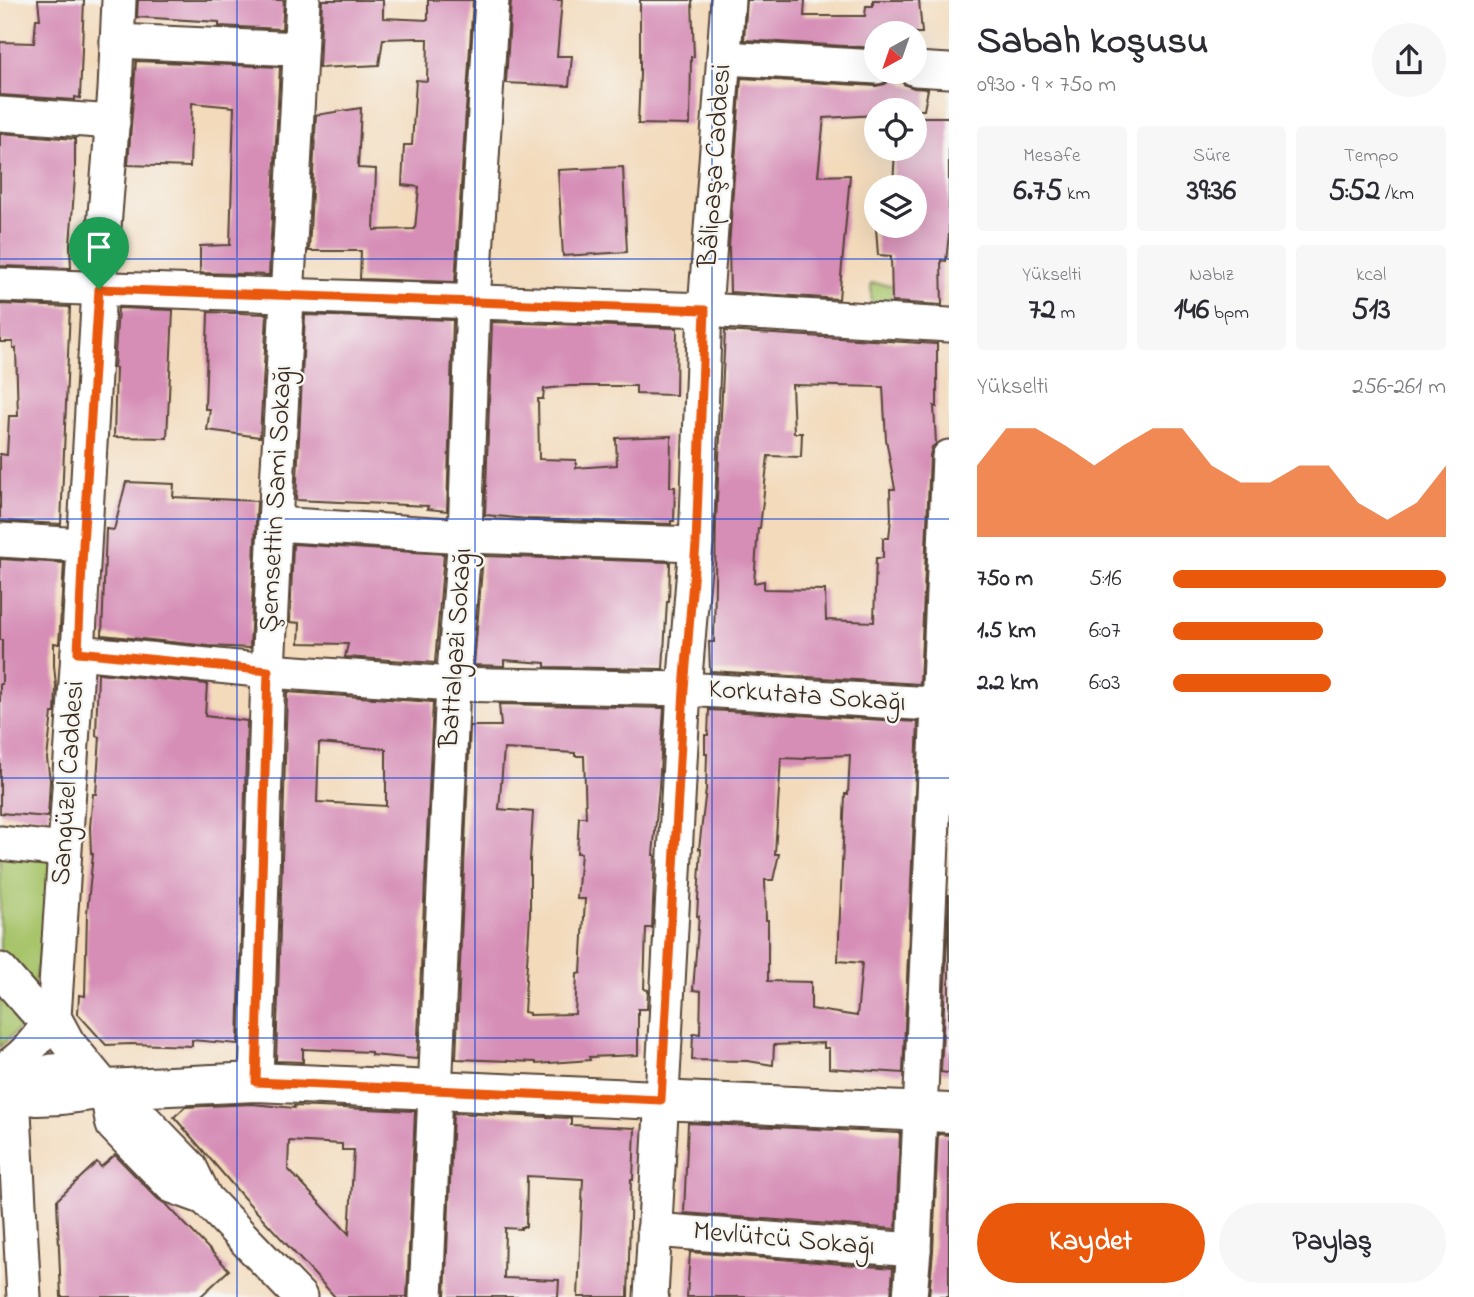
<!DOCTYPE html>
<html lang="tr">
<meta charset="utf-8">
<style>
body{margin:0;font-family:"Indie Flower",sans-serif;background:#f7f7f7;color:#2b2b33;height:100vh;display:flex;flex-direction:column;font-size:26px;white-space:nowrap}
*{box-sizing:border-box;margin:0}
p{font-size:23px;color:#7c7c81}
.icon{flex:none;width:38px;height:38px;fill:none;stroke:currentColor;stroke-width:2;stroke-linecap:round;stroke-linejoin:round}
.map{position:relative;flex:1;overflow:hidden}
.side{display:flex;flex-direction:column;background:#fff;width:525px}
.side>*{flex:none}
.needle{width:46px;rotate:220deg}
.buttons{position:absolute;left:864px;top:21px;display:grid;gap:14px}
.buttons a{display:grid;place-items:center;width:63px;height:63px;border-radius:50%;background:#fff;box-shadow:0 7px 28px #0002;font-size:35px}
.pin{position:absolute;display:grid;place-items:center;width:60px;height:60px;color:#fff;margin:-72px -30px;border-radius:50% 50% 50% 0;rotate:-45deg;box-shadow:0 0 7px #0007}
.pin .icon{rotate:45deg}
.round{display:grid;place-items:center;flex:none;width:74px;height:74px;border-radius:37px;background:#f7f7f7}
.headline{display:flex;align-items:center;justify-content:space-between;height:119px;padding:0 28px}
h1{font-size:38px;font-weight:700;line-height:52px}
.metrics{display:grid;grid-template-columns:repeat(3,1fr);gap:10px;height:119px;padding:7px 28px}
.metrics div{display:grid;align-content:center;border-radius:7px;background:#f7f7f7;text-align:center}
.metrics b{font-size:30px;font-weight:700}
.metrics small{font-size:19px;font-weight:400}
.metrics p{font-size:19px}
.chart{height:196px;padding:14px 28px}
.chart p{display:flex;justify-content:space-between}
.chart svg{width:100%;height:126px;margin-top:7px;fill:#ea580c;opacity:.7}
.button{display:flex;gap:14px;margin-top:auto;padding:14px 28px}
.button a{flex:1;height:80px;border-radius:42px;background:#ea580c;color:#fff;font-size:28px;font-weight:700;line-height:80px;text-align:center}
.button a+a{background:#f7f7f7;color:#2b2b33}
ul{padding:0 28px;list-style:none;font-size:23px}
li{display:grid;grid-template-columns:112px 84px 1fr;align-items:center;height:52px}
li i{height:18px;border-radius:9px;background:#ea580c}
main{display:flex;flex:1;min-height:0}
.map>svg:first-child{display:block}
.green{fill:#a8c56c;stroke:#727845;stroke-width:2}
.building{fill:#d68db6;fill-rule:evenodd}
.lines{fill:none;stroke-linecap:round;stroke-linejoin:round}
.minor-casing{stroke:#574436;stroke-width:37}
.major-casing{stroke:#574436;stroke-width:42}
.minor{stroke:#fff;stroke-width:33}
.major{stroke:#fff;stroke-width:38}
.route-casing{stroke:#fff;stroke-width:14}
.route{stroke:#ea580c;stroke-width:9}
.grid{fill:none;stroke:#1d4ed8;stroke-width:2;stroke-opacity:0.55}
.labels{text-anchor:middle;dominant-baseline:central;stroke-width:5;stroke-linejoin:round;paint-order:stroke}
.street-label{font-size:28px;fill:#3b2a1e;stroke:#f6f6f2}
</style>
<main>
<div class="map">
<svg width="949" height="1297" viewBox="0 0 949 1297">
<rect width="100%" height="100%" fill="#f6f6f2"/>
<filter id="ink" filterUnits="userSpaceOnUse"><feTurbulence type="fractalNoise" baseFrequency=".0143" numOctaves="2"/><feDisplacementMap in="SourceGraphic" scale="14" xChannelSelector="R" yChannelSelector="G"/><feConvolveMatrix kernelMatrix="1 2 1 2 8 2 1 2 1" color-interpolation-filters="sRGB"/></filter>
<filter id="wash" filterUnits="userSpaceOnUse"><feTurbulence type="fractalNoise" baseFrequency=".00686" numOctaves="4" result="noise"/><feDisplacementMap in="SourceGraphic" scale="28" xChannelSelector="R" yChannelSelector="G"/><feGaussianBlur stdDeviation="1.57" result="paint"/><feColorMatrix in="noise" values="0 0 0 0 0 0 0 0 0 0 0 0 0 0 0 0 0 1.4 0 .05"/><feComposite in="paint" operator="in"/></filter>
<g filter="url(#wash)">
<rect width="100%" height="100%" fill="#f3dabb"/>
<g class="green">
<path d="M 871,283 L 910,287 L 908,318 L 871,318 Z"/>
<path d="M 0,851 L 58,858 L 28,1020 L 0,1047 Z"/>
</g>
<g id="blocks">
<g class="building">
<path d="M 38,0 L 84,0 L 80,98 L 75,97 L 75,100 L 0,95 L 0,42 L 34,43 L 36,19 L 40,19 Z"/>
<path d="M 138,0 L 284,0 L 282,29 L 219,26 L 219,22 L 137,17 Z"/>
<path d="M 322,0 L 383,0 L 383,18 L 428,20 L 428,0 L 473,0 L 455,282 L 360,279 L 361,251 L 309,251 L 316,115 L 361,108 L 358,168 L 376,169 L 374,230 L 415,229 L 419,187 L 402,185 L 404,145 L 412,145 L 416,80 L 427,81 L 428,39 L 417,39 L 417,38 L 383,39 L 379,65 L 319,68 Z"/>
<path d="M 511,0 L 562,0 L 557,56 L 572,56 L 569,86 L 506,83 Z"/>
<path d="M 640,0 L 692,0 L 694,57 L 691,57 L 690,125 L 638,124 L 640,75 Z"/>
<path d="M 747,0 L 805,0 L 804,16 L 865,16 L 866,6 L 873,6 L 873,0 L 919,0 L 922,33 L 877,33 L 877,48 L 744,40 Z"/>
<path d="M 136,61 L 280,67 L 269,275 L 200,273 L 200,246 L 230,245 L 234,107 L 192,103 L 190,167 L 128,165 Z"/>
<path d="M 741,78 L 876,86 L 885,84 L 893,78 L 898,78 L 905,85 L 914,88 L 928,89 L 924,110 L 877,110 L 877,115 L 824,118 L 818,176 L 850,175 L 839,299 L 730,292 L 729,247 Z"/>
<path d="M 915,117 L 949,117 L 949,234 L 946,261 L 941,260 L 942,305 L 892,302 L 891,256 L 878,255 L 876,228 L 915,228 L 915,187 L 893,187 L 895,149 L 915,149 Z"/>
<path d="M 0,133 L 75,139 L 75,177 L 70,245 L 71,268 L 0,266 Z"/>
<path d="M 623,167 L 627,252 L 563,256 L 558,170 Z"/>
<path d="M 0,304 L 70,307 L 61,524 L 0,521 L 0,454 L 7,455 L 9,416 L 18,416 L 16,348 L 13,348 L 13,342 L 0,342 Z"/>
<path d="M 118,308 L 173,310 L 167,438 L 114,437 L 116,368 L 114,368 Z"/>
<path d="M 208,312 L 267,314 L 260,437 L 207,430 L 210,409 L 205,409 Z"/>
<path d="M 305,315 L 453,320 L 447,511 L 427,509 L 428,506 L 296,500 Z"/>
<path d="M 492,322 L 677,328 L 676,395 L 636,394 L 636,386 L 570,386 L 544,389 L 543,399 L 538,399 L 539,459 L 576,460 L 576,468 L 617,465 L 616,438 L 671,436 L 670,487 L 675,487 L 674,521 L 671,521 L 671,524 L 528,519 L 485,515 Z"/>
<path d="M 725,331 L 937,344 L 937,407 L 934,406 L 936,444 L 932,447 L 930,456 L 920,684 L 710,671 L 709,642 L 714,642 L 716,520 ZM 792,385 L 883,387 L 886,439 L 895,489 L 890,489 L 891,519 L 889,538 L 883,538 L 883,558 L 876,558 L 874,622 L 826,620 L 825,590 L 764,589 L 764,581 L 754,583 L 758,528 L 760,528 L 768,456 L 801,457 L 802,433 L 794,433 Z"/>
<path d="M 126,482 L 174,484 L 173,497 L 257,501 L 250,648 L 209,646 L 102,635 L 106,529 L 114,530 Z"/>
<path d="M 293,544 L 444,554 L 435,663 L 345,657 L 348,644 L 299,643 L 300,623 L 290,622 Z"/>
<path d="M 483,556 L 670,562 L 669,602 L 667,602 L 663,669 L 545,667 L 545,663 L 504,660 L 504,666 L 474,665 Z"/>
<path d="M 0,559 L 64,563 L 59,644 L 54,643 L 54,665 L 56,686 L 55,713 L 52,713 L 47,759 L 50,780 L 48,817 L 0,813 L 0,684 L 2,684 L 2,640 L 0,640 Z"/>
<path d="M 98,673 L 207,684 L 205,716 L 247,721 L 238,1044 L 192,1040 L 192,1046 L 131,1044 L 106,1045 L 78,1014 L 79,995 L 85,996 L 87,913 L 93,854 L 91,853 L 90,827 L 93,794 L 96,794 L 100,737 L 96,736 Z"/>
<path d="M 287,692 L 433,702 L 417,1059 L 371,1055 L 371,1052 L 303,1049 L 303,1062 L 276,1061 ZM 319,743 L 386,749 L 386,806 L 317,802 Z"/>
<path d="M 499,704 L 664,708 L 659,787 L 653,855 L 655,855 L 652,928 L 646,928 L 644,989 L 648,990 L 647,1009 L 638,1009 L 638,1055 L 589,1057 L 590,1060 L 536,1064 L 536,1062 L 456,1059 L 470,726 L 501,726 ZM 504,749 L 575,753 L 575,756 L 584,756 L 586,817 L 579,817 L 577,853 L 581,853 L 577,899 L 585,899 L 581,973 L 577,974 L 575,1014 L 529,1015 L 529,1013 L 524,1012 L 530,915 L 530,860 L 533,812 L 499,809 Z"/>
<path d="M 709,710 L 918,722 L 903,1073 L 829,1068 L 829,1048 L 824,1048 L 824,1043 L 774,1045 L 773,1065 L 747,1061 L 692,1060 L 693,1033 L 700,1034 L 701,991 L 693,990 L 699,916 L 697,916 L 701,849 L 699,849 L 706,789 L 707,754 L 705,754 L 705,735 L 708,735 ZM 850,755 L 848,794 L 845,794 L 838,961 L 862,963 L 857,1016 L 811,1009 L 811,982 L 768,981 L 768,920 L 766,920 L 765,880 L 773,880 L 779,854 L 775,854 L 781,758 L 806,759 L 806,757 Z"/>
<path d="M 949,894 L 949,1073 L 941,1072 Z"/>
<path d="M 252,1104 L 294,1108 L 294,1106 L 415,1111 L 407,1297 L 335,1297 L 243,1197 L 174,1117 L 185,1107 ZM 289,1141 L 342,1144 L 342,1150 L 354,1150 L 349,1234 L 288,1169 Z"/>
<path d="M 453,1113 L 571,1118 L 571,1125 L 635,1128 L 633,1180 L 631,1180 L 628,1297 L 578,1297 L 583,1179 L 527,1176 L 526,1227 L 521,1227 L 521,1229 L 505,1228 L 504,1278 L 559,1280 L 558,1297 L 445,1297 Z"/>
<path d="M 688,1123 L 900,1133 L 896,1229 L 684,1213 Z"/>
<path d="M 938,1134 L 949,1135 L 949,1297 L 929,1297 L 933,1251 Z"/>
<path d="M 115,1155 L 158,1199 L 167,1205 L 229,1270 L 200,1297 L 61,1297 L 57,1200 L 97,1162 L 101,1167 Z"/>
<path d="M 690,1252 L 893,1268 L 891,1297 L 687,1297 Z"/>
</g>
</g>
</g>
<g filter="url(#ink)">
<use href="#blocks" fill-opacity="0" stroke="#574436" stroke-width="2"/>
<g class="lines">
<defs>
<g id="minor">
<path d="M 119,0 L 115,90 L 99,289 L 78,652 L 54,1017 L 68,1043 L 106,1089 L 113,1125 L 172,1186 L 205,1198"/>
<path d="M 117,41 L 300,49"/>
<path d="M 724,58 L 877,67"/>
<path d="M 915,69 L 949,71"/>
<path d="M 0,114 L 113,122"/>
<path d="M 0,285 L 705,310 L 949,325"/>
<path d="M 275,524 L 465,536 L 696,544"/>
<path d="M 0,540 L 83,545"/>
<path d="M 78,652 L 268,671 L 453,684 L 684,689 L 949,705"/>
<path d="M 0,843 L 64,850"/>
<path d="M 0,970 L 34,1009 L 54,1017"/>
<path d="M 0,1071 C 24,1059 38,1038 54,1017"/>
<path d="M 256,1082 L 268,671 L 275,524 L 303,0"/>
<path d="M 654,1230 L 914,1250"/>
<path d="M 24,1297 L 14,1112 L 16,1094 L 23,1084 L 33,1077 L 52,1071 L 66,1070 L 80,1073 L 106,1089 L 132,1107 L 190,1167 L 205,1198 L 300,1297"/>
<path d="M 426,1297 L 453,684 L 465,536 L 473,302 L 492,0"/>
<path d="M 651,1297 L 684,689 L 696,544 L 705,310 L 728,0"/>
<path d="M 910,1297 L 914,1250 L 949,457"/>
</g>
<path id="major" d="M 0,1091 L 36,1096 L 62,1095 L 106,1089 L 256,1082 L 949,1113"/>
</defs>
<use href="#minor" class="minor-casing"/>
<use href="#major" class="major-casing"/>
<use href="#minor" class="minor"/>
<use href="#major" class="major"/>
</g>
</g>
<g class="lines" filter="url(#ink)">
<defs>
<path id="route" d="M 99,289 L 705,310 L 696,544 L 684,689 L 661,1100 L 256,1082 L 268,671 L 78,652 L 83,545 Z"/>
</defs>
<use href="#route" class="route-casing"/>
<use href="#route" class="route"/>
</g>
<path class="grid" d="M 237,0 L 237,1297M 475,0 L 475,1297M 712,0 L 712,1297M 0,259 L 949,259M 0,519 L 949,519M 0,778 L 949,778M 0,1038 L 949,1038"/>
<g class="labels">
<g class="street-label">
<text transform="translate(716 166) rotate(-86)">Bâlipaşa Caddesi</text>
<text transform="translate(277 499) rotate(-87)">Şemsettin Sami Sokağı</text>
<text transform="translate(457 648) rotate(-86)">Battalgazi Sokağı</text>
<text transform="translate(807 697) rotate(4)">Korkutata Sokağı</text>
<text transform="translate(69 783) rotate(-86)">Sangüzel Caddesi</text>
<text transform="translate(784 1240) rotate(5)">Mevlütcü Sokağı</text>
</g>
</g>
</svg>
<div class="buttons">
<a><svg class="needle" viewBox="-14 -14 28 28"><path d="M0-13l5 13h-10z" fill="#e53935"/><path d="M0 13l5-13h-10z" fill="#7c7c81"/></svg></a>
<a><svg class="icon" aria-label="locate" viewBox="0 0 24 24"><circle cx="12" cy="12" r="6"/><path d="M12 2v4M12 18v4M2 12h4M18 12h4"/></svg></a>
<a><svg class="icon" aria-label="layers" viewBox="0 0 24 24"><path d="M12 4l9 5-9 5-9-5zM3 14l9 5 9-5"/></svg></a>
</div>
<div class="pin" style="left:99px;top:289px;background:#1e9e55"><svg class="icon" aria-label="arrive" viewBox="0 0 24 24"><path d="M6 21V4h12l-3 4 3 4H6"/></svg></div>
</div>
<section class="side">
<div class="headline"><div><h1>Sabah koşusu</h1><p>09:30 · 9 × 750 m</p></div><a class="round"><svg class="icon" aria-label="share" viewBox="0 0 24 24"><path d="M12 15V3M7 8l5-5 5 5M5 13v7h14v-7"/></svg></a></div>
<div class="metrics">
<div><p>Mesafe</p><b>6.75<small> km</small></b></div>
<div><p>Süre</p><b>39:36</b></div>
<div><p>Tempo</p><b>5:52<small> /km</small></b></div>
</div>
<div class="metrics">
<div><p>Yükselti</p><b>72<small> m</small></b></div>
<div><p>Nabız</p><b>146<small> bpm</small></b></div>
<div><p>kcal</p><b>513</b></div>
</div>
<div class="chart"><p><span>Yükselti</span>256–261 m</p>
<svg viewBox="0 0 160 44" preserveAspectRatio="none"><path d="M0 44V19L10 6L20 6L30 12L40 19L50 12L60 6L70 6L80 19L90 25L100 25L110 19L120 19L130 32L140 38L150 32L160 19V44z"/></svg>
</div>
<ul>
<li><b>750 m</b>5:16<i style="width:100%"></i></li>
<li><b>1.5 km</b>6:07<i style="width:55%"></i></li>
<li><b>2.2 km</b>6:03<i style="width:58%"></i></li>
</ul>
<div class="button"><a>Kaydet</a><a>Paylaş</a></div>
</section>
</main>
